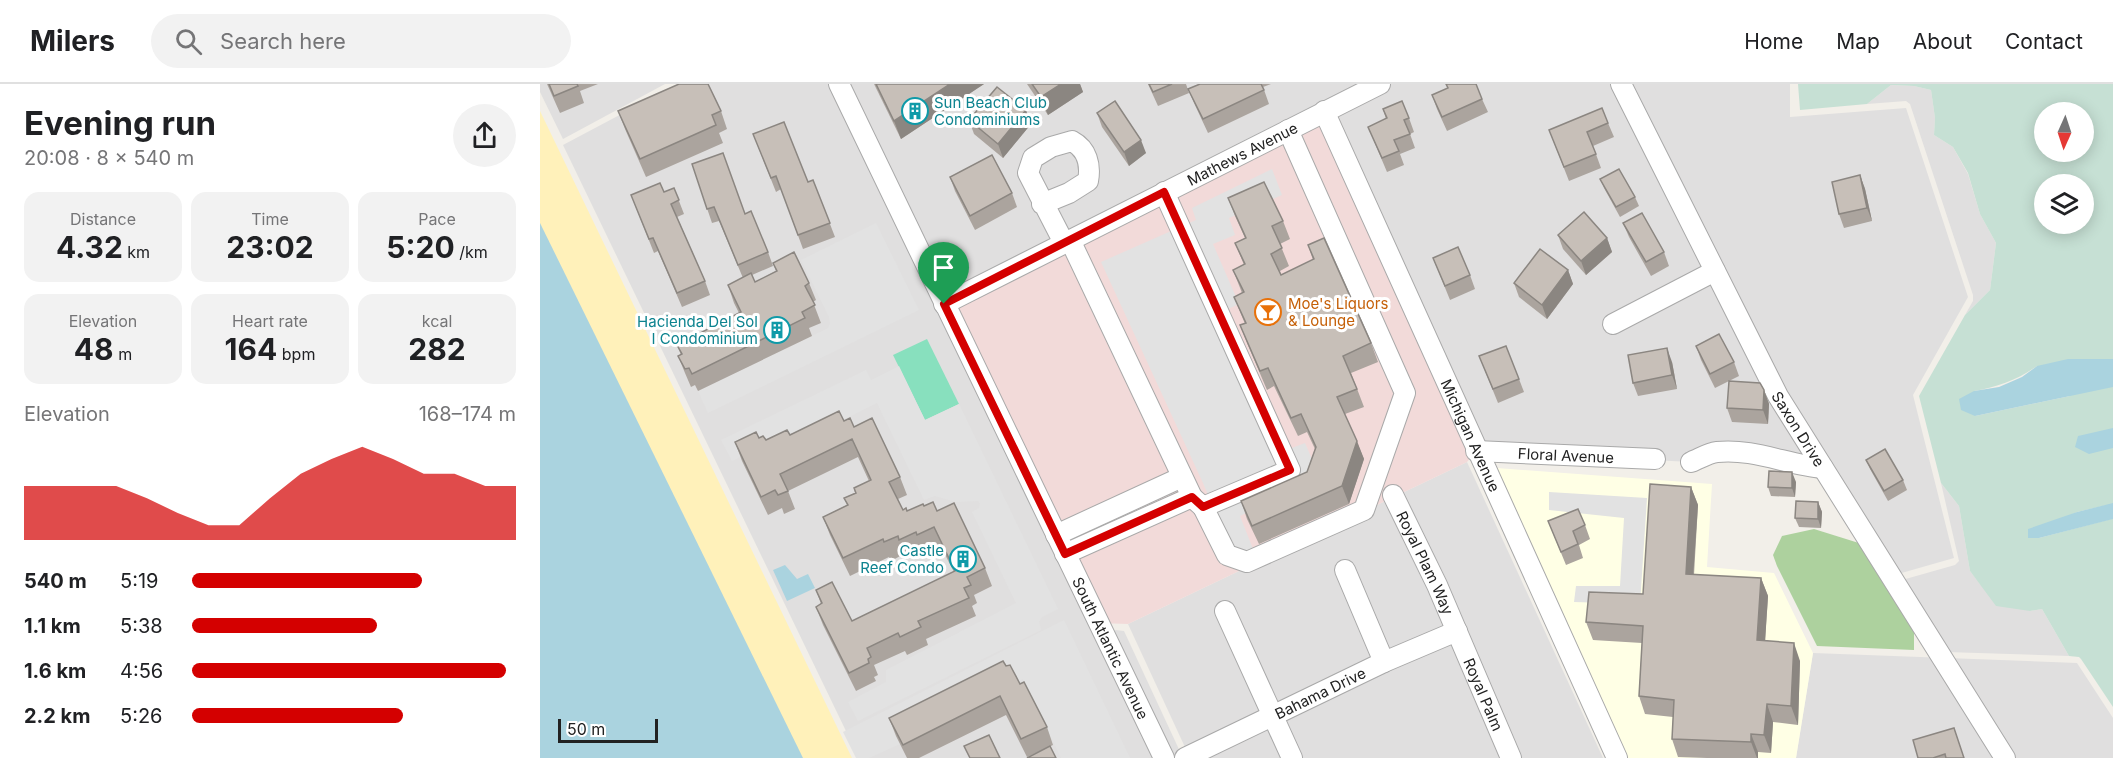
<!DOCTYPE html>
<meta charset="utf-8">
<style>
body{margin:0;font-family:Inter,sans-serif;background:#f2f2f2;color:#202124;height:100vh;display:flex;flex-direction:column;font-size:22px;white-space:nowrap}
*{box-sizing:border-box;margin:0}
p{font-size:20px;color:#757577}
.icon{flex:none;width:33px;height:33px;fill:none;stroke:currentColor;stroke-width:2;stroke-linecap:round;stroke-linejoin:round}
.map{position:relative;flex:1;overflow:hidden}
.details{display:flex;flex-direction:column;background:#fff;width:540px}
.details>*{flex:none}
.needle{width:39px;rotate:183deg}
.fabs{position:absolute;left:1494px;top:18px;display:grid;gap:12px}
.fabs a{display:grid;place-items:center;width:60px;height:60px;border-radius:50%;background:#fff;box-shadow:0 3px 15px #0003;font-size:30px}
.scale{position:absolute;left:18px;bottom:15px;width:100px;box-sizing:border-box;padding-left:6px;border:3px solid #222;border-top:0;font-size:16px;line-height:21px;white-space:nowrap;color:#222;-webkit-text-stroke:4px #fff;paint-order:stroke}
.pin{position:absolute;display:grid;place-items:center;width:51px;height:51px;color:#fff;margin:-62px -26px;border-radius:50% 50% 50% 0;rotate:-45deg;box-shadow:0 0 6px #0007}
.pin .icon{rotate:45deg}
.round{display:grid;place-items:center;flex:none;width:63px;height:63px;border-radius:32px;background:#f2f2f2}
.head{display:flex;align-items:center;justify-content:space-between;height:102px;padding:0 24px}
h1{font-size:33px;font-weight:700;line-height:45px}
.stats{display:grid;grid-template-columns:repeat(3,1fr);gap:9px;height:102px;padding:6px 24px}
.stats div{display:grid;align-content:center;border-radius:15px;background:#f2f2f2;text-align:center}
.stats b{font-size:30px;font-weight:700}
.stats small{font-size:16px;font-weight:400}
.stats p{font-size:16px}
.chart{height:168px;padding:12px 24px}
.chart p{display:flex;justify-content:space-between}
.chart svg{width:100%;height:108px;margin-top:6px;fill:#d40000;opacity:.7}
ul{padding:0 24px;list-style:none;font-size:20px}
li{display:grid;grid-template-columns:96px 72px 1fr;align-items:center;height:45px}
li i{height:15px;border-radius:8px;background:#d40000}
header{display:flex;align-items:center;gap:36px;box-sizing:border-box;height:84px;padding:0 30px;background:#fff;border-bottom:2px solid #e0e0e0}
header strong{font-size:28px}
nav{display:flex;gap:33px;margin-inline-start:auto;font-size:21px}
.search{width:420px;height:54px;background:#f2f2f2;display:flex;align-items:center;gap:15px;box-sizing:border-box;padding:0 21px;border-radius:33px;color:#757577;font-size:22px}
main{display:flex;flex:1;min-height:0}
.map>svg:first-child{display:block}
.residential{fill:#e0dfdf}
.commercial{fill:#f2dad9}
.education{fill:#ffffe5}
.forest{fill:#add19e}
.wetland{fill:#c6e0d4;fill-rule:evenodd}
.sand{fill:#fff1ba}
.pitch{fill:#88e0be}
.parking{fill:#e2e2e2}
.water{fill:#aad3df}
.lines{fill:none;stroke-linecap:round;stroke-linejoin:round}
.minor-casing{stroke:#a9a9a9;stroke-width:22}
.minor{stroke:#fff;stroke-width:20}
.wall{fill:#aba49e}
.shaded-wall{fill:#8b8681}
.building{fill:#c7bfb8;stroke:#8b8681;stroke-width:1.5}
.route-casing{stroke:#fff;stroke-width:12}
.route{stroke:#d40000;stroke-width:8}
.labels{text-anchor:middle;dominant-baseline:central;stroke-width:6;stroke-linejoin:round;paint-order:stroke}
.culture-label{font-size:15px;fill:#0d838f;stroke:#fff;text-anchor:end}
.street-label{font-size:15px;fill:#222;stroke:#fff}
.food-label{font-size:15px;fill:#c56008;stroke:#fff;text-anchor:start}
</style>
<header>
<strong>Milers</strong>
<div class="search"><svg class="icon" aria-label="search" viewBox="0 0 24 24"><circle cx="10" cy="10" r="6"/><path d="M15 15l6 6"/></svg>Search here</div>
<nav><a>Home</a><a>Map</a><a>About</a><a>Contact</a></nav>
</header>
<main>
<section class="details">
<div class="head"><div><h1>Evening run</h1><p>20:08 · 8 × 540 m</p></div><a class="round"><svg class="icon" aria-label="share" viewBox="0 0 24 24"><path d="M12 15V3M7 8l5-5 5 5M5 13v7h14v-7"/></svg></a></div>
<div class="stats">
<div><p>Distance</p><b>4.32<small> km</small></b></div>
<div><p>Time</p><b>23:02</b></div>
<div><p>Pace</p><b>5:20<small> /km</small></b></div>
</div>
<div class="stats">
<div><p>Elevation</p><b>48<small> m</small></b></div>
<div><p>Heart rate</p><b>164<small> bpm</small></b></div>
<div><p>kcal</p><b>282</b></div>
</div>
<div class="chart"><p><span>Elevation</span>168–174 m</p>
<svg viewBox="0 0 160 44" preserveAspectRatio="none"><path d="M0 44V22L10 22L20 22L30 22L40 27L50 33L60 38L70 38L80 27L90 17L100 11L110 6L120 11L130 17L140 17L150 22L160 22V44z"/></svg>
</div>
<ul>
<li><b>540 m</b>5:19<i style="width:71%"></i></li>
<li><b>1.1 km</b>5:38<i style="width:57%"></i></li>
<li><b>1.6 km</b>4:56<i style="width:97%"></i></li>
<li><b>2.2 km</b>5:26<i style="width:65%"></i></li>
</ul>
</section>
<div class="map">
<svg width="1573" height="674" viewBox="0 0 1573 674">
<rect width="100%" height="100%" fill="#f2efe9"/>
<g class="residential">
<path d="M 0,0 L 125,0 L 23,55 L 0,8 Z"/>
<path d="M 138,0 L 291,0 L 616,674 L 319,674 L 23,61 Z"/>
<path d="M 299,0 L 1250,0 L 1250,33 L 1366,24 L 1428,213 L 1373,311 L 1414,474 L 1351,492 L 1283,384 L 1229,374 L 1151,378 L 936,367 L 404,220 Z"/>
<path d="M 1351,1 L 1374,2 L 1391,6 L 1395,34 L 1394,51 L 1413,63 L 1428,90 L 1440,130 L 1456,159 L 1450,206 L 1425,231 L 1433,217 L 1433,211 L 1370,20 L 1366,17 L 1327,20 Z"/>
<path d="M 927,378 L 1063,674 L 650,674 L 588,540 Z"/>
<path d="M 1401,399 L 1419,422 L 1430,487 L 1440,500 L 1490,527 L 1502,525 L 1529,572 L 1406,568 L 1362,496 L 1415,481 L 1419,477 Z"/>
<path d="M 576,546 L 584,547 L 643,674 L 632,674 L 572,548 Z"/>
<path d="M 1273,569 L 1537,579 L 1573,634 L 1573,674 L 1256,674 Z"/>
</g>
<path class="commercial" d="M 784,27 L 936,367 L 927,378 L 588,540 L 559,539 L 404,220 Z"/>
<path class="education" d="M 944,383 L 1172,400 L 1167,483 L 1234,489 L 1273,569 L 1256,674 L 1077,674 Z"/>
<path class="forest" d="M 1274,445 L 1322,460 L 1374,543 L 1374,566 L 1277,562 L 1237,482 L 1233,471 L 1242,452 Z"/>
<path class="wetland" d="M 1258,0 L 1573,0 L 1573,623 L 1541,575 L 1539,573 L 1529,572 L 1502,525 L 1490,527 L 1456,522 L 1430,487 L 1419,422 L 1401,399 L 1379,312 L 1425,231 L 1450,206 L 1456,159 L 1440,130 L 1428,89 L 1413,63 L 1394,51 L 1395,34 L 1391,6 L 1374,2 L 1351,1 L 1327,20 L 1260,26 ZM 1504,28 L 1544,28 L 1544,68 L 1504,68 ZM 1504,100 L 1544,100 L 1544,140 L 1504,140 ZM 1497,282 L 1530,312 L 1435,332 L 1434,307 C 1458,303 1477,296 1497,282 ZM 1567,421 L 1571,435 L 1499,454 L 1488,454 L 1537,428 Z"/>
<path class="sand" d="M 0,27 L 312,674 L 0,674 Z"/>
<path class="pitch" d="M 387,255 L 419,320 L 385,336 L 353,271 Z"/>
<g class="parking">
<path d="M 732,85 L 742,111 L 689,134 L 695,151 L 673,160 L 699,220 L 673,232 L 736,370 L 765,359 L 775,382 L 768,400 L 700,432 L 713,465 L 695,474 L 663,399 L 561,178 L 656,136 L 652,124 Z"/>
<path d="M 336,139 L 379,226 L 168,329 L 158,307 L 288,244 L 290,239 L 289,233 L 261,176 Z"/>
<path d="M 359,282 L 385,336 L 419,320 L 518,525 L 502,533 L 499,538 L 501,546 L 318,637 L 308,618 L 346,598 L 346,586 L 476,519 L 432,428 L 439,424 L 440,420 L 438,417 L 416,418 L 395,412 L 384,416 L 337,319 L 238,368 L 232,359 L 192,377 L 181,356 L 326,286 L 331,296 Z"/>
<path d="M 1009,408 L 1107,414 L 1100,520 L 1034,518 L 1036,502 L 1080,502 L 1084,434 L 1009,426 Z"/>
<path d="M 524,536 L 590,674 L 521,674 L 483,595 L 360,660 L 329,674 L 316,674 L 303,648 Z"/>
</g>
<g class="water">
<path d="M 0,139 L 263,674 L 0,674 Z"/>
<path d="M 1528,275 L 1573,275 L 1573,303 L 1435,332 L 1421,326 L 1419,315 L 1434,307 L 1459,303 L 1482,293 L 1497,282 Z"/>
<path d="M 1573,344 L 1573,364 L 1549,370 L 1535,363 L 1538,352 Z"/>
<path d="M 1573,419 L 1573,435 L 1499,454 L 1488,454 L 1488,445 L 1537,428 Z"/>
<path d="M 245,481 L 257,495 L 268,490 L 275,504 L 247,517 L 233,486 Z"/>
</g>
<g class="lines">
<defs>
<g id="minor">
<path id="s1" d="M 299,0 L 624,674"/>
<path id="s2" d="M 1081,0 L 1238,312 L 1465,674"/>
<path id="s3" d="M 784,27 L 1077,674"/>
<path d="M 624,108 L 750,386 L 663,423 L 654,415"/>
<path d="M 502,120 L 529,109 L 548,97 C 551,81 547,65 532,57 L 511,63 L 493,74 L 488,89 L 524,159"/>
<path id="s4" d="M 404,220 L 840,0"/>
<path d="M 1073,240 L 1175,187"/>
<path id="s5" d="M 936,367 L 1115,375"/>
<path d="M 1151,378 C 1159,375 1168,369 1177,368 C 1213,364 1248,381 1283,384"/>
<path id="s6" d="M 853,411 L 897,501 L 971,674"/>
<path d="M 663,423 L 687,471 L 707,478 L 824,426 L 865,309 L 748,46"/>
<path d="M 516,451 L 642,393"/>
<path d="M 525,470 L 652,413 L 530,156"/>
<path d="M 805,486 L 844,578"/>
<path d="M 685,527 L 752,674"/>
<path id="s7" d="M 645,674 L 844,578 L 917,547"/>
</g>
</defs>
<use href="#minor" class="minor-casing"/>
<use href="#minor" class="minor"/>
</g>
<g class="wall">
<path d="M 7,0 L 58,0 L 40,7 L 44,19 L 20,29 Z"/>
<path d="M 334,0 L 444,0 L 361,55 Z"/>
<path d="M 487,0 L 540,0 L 543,8 L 508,31 Z"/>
<path d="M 608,0 L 646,0 L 649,9 L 618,22 Z"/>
<path d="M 660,0 L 731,0 L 723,3 L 729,20 L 668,49 L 654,19 L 648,5 Z"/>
<path d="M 906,0 L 942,15 L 948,28 L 907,47 L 897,25 L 892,11 L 908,4 Z"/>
<path d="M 843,25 L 869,34 L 874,48 L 870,50 L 875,64 L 860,70 L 864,81 L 847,88 L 828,43 L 846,35 Z"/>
<path d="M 78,27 L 181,27 L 187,45 L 179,49 L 183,59 L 106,93 L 85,45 Z"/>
<path d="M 557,29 L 606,69 L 589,82 L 562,43 Z"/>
<path d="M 429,36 L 491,40 L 463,74 L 434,50 Z"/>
<path d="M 1068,39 L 1074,53 L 1053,62 L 1061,84 L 1029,97 L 1009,46 Z"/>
<path d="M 213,50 L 268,98 L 273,96 L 295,153 L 263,165 L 241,105 L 236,108 Z"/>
<path d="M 152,80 L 205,130 L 228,168 L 233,182 L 212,191 L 215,198 L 236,187 L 233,179 L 269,199 L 276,216 L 273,218 L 281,239 L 269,244 L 272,252 L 158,307 L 155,301 L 151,303 L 145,289 L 138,272 L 141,271 L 137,261 L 199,229 L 194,219 L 188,201 L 203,194 L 179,137 L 172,139 Z"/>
<path d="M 1320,91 L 1325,105 L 1332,137 L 1304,144 L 1299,130 Z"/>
<path d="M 410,93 L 472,109 L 477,123 L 435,146 L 415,107 Z"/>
<path d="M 1060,95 L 1095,113 L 1099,122 L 1080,133 L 1064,104 Z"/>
<path d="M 134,104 L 144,130 L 137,133 L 165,197 L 170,211 L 142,223 L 118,167 L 114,169 L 91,111 L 124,108 Z"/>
<path d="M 688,114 L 743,137 L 750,155 L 740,160 L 749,182 L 740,187 L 741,191 L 773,176 L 768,161 L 831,259 L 838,278 L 811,289 L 824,323 L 805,330 L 824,375 L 809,420 L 719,460 L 707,435 L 701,417 L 767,388 L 775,365 L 767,348 L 758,352 L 734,302 L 727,306 L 707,259 L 700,241 L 705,240 L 694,213 L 702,209 L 693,186 L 704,181 L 695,159 L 705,154 L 695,132 Z"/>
<path d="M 1083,139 L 1124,168 L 1129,182 L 1111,192 L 1089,153 Z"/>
<path d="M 1018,151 L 1067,154 L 1072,168 L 1046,191 L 1023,165 Z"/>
<path d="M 893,174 L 930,191 L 935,205 L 910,216 Z"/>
<path d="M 1028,186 L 1033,200 L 1007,235 L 979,213 L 974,199 Z"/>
<path d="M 1156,262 L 1194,278 L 1199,292 L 1175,304 L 1161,276 Z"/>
<path d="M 939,272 L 979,295 L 984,308 L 958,319 Z"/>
<path d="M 1132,278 L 1137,305 L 1098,312 L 1093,299 Z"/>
<path d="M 1224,306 L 1229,320 L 1228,340 L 1192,338 L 1187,324 Z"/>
<path d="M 304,337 L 314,343 L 360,393 L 367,411 L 358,415 L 363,426 L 367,427 L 384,422 L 397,427 L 445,484 L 452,502 L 434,511 L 437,519 L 432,522 L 436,532 L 386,555 L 388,561 L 367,571 L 365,567 L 334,581 L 338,591 L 334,593 L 336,597 L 316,607 L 283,541 L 276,523 L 281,520 L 276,506 L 312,537 L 414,488 L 400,461 L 384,469 L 382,466 L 366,474 L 364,470 L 351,477 L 349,473 L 310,492 L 290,451 L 283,433 L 307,421 L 304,414 L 315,409 L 314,404 L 329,397 L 318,373 L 248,407 L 255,425 L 244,430 L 242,424 L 228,431 L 202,377 L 195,358 L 219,354 L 226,356 Z"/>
<path d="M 1326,376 L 1363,396 L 1367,406 L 1348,417 L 1330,385 Z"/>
<path d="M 1256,398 L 1255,413 L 1231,412 L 1228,403 Z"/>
<path d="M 1151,403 L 1158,421 L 1154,491 L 1221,494 L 1228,512 L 1225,556 L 1260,577 L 1258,641 L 1233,638 L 1231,669 L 1218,668 L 1218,674 L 1167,674 L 1138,673 L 1132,655 L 1133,633 L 1105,630 L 1099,612 L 1102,559 L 1053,556 L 1046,538 L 1103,510 Z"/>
<path d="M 1278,418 L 1282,428 L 1281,444 L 1259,443 L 1255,434 Z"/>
<path d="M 1008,437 L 1045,441 L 1050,455 L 1039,461 L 1043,474 L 1026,481 Z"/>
<path d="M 466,582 L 480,600 L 507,643 L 513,661 L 487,673 L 466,631 L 379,674 L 367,674 L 356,652 L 349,634 Z"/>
<path d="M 1414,644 L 1424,674 L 1378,674 Z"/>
</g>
<g class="shaded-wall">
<path d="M 410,0 L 444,0 L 361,55 L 354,37 Z"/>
<path d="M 521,0 L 540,0 L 543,8 L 508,31 L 501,13 Z"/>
<path d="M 486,26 L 491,40 L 463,74 L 458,60 Z"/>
<path d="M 601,56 L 606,69 L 589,82 L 584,68 Z"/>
<path d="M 1320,91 L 1325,105 L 1332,137 L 1327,124 Z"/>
<path d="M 1067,154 L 1072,168 L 1046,191 L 1041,177 Z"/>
<path d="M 1028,186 L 1033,200 L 1007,235 L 1002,221 Z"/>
<path d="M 1127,264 L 1132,278 L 1137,305 L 1132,291 Z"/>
<path d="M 1224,306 L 1229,320 L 1228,340 L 1223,326 Z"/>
<path d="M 817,357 L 824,375 L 809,420 L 802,402 Z"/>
<path d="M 1252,388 L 1256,398 L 1255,413 L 1252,404 Z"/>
<path d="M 1151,403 L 1158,421 L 1152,508 L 1146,490 Z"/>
<path d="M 1278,418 L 1282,428 L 1281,444 L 1278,435 Z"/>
<path d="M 1221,494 L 1228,512 L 1224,574 L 1217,556 Z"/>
<path d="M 1254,559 L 1260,577 L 1258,641 L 1251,622 Z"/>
<path d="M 1227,620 L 1233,638 L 1231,669 L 1224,651 Z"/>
<path d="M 1211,650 L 1218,668 L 1218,674 L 1217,674 L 1211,658 Z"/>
</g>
<g class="building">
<path d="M 9,0 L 37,0 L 38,2 L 14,12 Z"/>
<path d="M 139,0 L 168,0 L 181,27 L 172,31 L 176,41 L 100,75 L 78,27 Z"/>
<path d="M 336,0 L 410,0 L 354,37 Z"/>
<path d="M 492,0 L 521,0 L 501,13 Z"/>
<path d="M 609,0 L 632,0 L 613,8 Z"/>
<path d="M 660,0 L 721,0 L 724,6 L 663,35 L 648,5 Z"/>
<path d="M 906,0 L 936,0 L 942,15 L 902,33 L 892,11 L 908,4 Z"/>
<path d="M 457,3 L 486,26 L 458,60 L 429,36 Z"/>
<path d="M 575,17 L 601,56 L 584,68 L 557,29 Z"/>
<path d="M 862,17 L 869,34 L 864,36 L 870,50 L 854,56 L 859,67 L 842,74 L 828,43 L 847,34 L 843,25 Z"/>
<path d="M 1062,24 L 1068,39 L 1047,48 L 1056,70 L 1024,83 L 1009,46 Z"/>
<path d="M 244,38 L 268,98 L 273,96 L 290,139 L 258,151 L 236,92 L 231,94 L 213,50 Z"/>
<path d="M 183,69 L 205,130 L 211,127 L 228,168 L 198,181 L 174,123 L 167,125 L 152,80 Z"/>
<path d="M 452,71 L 472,109 L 430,132 L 410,93 Z"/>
<path d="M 1079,85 L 1095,113 L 1076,123 L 1060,95 Z"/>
<path d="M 1320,91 L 1327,124 L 1299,130 L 1292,98 Z"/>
<path d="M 724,98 L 743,137 L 732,142 L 742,164 L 731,170 L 741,191 L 774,175 L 768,161 L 784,154 L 831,259 L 803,272 L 817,305 L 797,313 L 817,357 L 802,402 L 712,442 L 701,417 L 767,388 L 776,363 L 761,330 L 751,334 L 728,284 L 720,287 L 700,241 L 706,239 L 694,213 L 704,208 L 693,186 L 705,180 L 695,159 L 706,154 L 688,114 Z"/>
<path d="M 120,99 L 124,108 L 134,104 L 139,116 L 131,120 L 165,197 L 137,209 L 113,154 L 109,155 L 91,111 Z"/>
<path d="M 1044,128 L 1067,154 L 1041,177 L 1018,151 Z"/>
<path d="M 1102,129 L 1124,168 L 1106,178 L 1083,139 Z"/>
<path d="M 918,163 L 930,191 L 905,202 L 893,174 Z"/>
<path d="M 1000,165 L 1028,186 L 1002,221 L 974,199 Z"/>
<path d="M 254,168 L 269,199 L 265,202 L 275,221 L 262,228 L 265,234 L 152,290 L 149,284 L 145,285 L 138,272 L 142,270 L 137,261 L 201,228 L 188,201 L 211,189 L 215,198 L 237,187 L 233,179 Z"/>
<path d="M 1179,250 L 1194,278 L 1170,290 L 1156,262 Z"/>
<path d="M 966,262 L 979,295 L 953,305 L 939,272 Z"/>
<path d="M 1127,264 L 1132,291 L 1093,299 L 1088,271 Z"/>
<path d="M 1189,297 L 1220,299 L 1224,306 L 1223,326 L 1187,324 Z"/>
<path d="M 299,327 L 304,337 L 310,334 L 314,343 L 332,334 L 360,393 L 349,398 L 363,426 L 366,424 L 367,427 L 383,420 L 384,422 L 393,418 L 397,427 L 414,419 L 445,484 L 427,493 L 431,501 L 424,504 L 429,514 L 378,537 L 381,543 L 360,553 L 358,549 L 327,564 L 331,573 L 328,575 L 329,579 L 309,589 L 276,523 L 282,519 L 276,506 L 292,498 L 312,537 L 415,487 L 394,443 L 377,451 L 376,448 L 359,456 L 358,452 L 344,458 L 343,455 L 303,474 L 283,433 L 308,421 L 304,414 L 316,409 L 314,404 L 331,396 L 312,355 L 240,390 L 248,407 L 238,411 L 235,406 L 221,413 L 195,358 L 216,348 L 219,354 L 223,352 L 226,356 L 247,346 L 250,351 Z"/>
<path d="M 1345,365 L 1363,396 L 1344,407 L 1326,376 Z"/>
<path d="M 1229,387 L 1252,388 L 1252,404 L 1228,403 Z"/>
<path d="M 1110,400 L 1151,403 L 1146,490 L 1221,494 L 1217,556 L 1254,559 L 1251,622 L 1227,620 L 1224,651 L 1211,650 L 1211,658 L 1132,655 L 1134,616 L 1099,612 L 1103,542 L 1046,538 L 1049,508 L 1103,510 Z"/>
<path d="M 1256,417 L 1278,418 L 1278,435 L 1255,434 Z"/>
<path d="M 1038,425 L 1045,441 L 1033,447 L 1038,460 L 1021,468 L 1008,437 Z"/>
<path d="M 463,577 L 466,582 L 470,581 L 480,600 L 484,598 L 507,643 L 481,655 L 460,612 L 363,661 L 349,634 Z"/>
<path d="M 1414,644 L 1424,674 L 1406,674 L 1405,670 L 1393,674 L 1378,674 L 1373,656 Z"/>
<path d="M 449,651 L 460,674 L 430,674 L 424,662 Z"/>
<path d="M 510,662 L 516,674 L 487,674 Z"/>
</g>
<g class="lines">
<defs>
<path id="route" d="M 624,108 L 750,386 L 663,423 L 652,413 L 525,470 L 404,220 Z"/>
</defs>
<use href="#route" class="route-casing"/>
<use href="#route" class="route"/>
</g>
<defs>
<symbol id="building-ring" viewBox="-11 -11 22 22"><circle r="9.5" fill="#fff" stroke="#0f9aa8" stroke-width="1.5"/><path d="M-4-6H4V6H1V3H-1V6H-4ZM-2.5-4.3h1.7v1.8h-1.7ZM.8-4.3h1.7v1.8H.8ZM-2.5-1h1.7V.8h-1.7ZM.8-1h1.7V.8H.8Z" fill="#0f9aa8"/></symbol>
<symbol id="bar-ring" viewBox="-11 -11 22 22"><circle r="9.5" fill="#fff" stroke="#e8710a" stroke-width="1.5"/><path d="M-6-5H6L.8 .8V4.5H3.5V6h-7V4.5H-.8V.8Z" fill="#e8710a"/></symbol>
</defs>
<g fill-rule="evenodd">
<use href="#building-ring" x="360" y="12" width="30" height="30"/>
<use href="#bar-ring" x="713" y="213" width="30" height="30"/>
<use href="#building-ring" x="222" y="231" width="30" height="30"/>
<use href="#building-ring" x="408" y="460" width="30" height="30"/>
</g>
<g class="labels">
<g class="culture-label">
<text x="394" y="18" text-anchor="start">Sun Beach Club<tspan x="394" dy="17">Condominiums</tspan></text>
<text x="218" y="237">Hacienda Del Sol<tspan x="218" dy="17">I Condominium</tspan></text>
<text x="404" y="466">Castle<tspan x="404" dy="17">Reef Condo</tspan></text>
</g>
<g class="street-label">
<text stroke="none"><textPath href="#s4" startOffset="334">Mathews Avenue</textPath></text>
<text stroke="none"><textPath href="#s2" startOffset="388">Saxon Drive</textPath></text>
<text stroke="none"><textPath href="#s3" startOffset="356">Michigan Avenue</textPath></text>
<text stroke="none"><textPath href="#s5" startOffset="90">Floral Avenue</textPath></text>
<text stroke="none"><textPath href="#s6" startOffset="75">Royal Plam Way</textPath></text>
<text stroke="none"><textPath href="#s1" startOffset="626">South Atlantic Avenue</textPath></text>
<text stroke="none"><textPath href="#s7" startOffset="150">Bahama Drive</textPath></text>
<text stroke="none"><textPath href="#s6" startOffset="219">Royal Palm</textPath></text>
</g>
<g class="food-label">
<text x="748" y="219">Moe's Liquors<tspan x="748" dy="17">&amp; Lounge</tspan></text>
</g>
</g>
</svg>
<div class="fabs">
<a><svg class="needle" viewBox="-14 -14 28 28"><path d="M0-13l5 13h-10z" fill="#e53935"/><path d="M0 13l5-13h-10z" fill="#757577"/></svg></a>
<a><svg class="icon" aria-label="layers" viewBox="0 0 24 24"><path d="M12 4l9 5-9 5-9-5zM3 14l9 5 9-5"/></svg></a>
</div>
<div class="scale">50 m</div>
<div class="pin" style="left:404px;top:220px;background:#1e9e55"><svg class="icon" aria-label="arrive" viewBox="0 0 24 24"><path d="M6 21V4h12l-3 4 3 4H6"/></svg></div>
</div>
</main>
